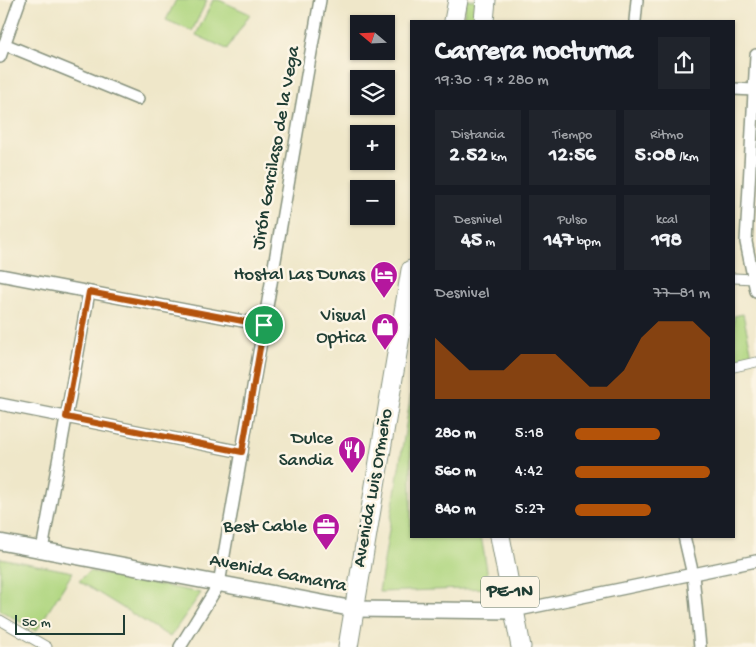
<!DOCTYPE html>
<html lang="es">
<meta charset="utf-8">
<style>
body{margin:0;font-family:"Gochi Hand",sans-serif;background:#20242c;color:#f1f3f6;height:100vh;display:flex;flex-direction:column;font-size:19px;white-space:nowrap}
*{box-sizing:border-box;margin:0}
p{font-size:16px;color:#9ea1a6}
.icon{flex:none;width:28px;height:28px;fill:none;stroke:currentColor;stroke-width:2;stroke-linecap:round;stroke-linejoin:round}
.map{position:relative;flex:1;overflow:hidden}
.sheet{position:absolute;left:410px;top:20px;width:325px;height:518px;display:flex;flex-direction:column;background:#171b24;border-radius:0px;box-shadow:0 1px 4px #0004}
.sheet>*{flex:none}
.needle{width:32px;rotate:289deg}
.controls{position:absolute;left:350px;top:15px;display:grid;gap:10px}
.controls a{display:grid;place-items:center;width:45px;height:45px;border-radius:0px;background:#171b24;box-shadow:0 1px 4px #0004;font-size:25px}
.scale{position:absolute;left:15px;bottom:12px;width:110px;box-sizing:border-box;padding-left:5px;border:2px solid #1f3d34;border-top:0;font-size:14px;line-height:18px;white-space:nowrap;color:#1f3d34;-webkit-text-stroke:4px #fcf5e5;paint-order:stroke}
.pin{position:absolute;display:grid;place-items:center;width:42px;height:42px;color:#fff;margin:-21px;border:2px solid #fff;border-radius:50%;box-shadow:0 1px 5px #0007}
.round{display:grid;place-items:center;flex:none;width:52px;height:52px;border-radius:0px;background:#20242c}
.headline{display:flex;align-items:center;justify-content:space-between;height:85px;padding:0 25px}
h1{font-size:28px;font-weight:700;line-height:38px}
.metrics{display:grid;grid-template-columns:repeat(3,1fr);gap:8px;height:85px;padding:5px 25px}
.metrics div{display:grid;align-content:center;border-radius:0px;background:#20242c;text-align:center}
.metrics b{font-size:21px;font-weight:700}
.metrics small{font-size:14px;font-weight:400}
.metrics p{font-size:14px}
.chart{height:140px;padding:10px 25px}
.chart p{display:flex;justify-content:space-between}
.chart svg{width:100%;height:90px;margin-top:5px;fill:#b45309;opacity:.7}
ul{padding:0 25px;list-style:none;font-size:16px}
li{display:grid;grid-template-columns:80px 60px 1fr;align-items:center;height:38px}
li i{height:12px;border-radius:6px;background:#b45309}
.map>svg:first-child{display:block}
.green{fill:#afd67f;stroke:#678a5a}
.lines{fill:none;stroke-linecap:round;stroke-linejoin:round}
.pedestrian-casing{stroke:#87927e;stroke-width:11}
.minor-casing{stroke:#87927e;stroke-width:14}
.tertiary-casing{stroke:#87927e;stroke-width:18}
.trunk-casing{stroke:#87927e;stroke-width:21}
.pedestrian{stroke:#fff;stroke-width:9}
.minor{stroke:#fff;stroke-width:11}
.tertiary{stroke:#fff;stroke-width:15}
.trunk{stroke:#fff;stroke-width:19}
.route-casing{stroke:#fff;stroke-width:10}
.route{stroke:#b45309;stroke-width:6}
.labels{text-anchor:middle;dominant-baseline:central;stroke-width:5;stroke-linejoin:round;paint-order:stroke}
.shield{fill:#fcf5e5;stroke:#617469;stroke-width:1}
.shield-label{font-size:18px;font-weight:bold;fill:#1f3d34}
.street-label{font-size:19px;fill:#1f3d34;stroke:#fcf5e5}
.poi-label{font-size:19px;fill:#1f3d34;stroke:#fcf5e5;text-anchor:end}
</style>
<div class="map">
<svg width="756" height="647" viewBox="0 0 756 647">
<rect width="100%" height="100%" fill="#fcf5e5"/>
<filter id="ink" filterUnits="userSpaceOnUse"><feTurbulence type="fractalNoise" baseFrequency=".02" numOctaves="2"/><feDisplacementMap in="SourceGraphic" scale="10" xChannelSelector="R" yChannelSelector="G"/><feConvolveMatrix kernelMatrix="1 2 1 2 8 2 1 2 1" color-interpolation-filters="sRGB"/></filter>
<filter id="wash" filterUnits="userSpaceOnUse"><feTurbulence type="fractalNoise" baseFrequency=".0096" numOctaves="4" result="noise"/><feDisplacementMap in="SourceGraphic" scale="20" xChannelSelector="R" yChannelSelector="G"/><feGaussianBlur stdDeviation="1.12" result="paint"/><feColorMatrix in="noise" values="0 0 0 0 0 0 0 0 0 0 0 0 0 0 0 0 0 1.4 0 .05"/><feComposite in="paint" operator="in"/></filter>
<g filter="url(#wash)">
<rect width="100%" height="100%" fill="#efe7c9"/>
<g class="green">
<path d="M 176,0 L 207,0 L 192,31 L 166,20 Z"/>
<path d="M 213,0 L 219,0 L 250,14 L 227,49 L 196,35 Z"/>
<path d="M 466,0 L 479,0 L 477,21 L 463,21 Z"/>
<path d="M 743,314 L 752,355 L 734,360 L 734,316 Z"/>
<path d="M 411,394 L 411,536 L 481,536 L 490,588 L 379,592 Z"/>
<path d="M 0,558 L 73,572 L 36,631 L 0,610 Z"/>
<path d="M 89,571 L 201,593 L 170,637 L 79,581 Z"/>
</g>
</g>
<g filter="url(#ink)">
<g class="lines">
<defs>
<g id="pedestrian">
<path d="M 734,278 L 754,279"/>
<path d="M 734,367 L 756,362"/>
<path d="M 0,620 L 47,647"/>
</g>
<g id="minor">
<path d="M 635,21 L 637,0"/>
<path d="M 4,44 L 138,99"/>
<path d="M 756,55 L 746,242 L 756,291"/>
<path d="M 0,57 L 20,0"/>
<path d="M 734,89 L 754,90"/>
<path d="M 0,275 L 264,325"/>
<path d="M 0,404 L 242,452"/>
<path d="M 684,536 L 693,575 L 700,647"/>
<path d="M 42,550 L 89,292"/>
<path d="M 514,611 L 756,561"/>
<path d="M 180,647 L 219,584 L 320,0"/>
</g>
<path id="tertiary" d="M 0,542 L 354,609 L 514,611"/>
<g id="trunk">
<path d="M 454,21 L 458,0"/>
<path d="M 484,21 L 486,0"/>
<path d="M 500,536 L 521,647"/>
<path d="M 348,647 L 411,270"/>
</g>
</defs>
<use href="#pedestrian" class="pedestrian-casing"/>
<use href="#minor" class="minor-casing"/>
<use href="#tertiary" class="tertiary-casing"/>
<use href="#trunk" class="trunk-casing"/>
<use href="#pedestrian" class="pedestrian"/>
<use href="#minor" class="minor"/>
<use href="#tertiary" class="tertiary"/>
<use href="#trunk" class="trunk"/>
</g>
</g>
<g class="lines" filter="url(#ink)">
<defs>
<path id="route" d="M 89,292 L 264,325 L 242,452 L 66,417 Z"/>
</defs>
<use href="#route" class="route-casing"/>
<use href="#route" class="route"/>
</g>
<defs>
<symbol id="hotel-pin" viewBox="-11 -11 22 30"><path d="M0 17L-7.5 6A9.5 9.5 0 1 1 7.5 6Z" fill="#b5179e" stroke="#fcf5e5"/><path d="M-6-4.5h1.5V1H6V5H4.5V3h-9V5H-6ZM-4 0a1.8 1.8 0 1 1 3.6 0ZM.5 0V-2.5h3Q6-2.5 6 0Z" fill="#fff"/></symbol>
<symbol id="shop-pin" viewBox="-11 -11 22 30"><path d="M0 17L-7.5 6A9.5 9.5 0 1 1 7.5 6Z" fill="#b5179e" stroke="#fcf5e5"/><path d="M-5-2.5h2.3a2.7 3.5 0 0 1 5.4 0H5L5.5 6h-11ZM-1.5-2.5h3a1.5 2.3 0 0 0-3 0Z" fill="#fff"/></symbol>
<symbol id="restaurant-pin" viewBox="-11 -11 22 30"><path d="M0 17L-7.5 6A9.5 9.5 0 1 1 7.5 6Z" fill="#b5179e" stroke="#fcf5e5"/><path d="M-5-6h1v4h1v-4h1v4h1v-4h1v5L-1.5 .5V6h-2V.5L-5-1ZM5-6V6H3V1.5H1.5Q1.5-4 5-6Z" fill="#fff"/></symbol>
<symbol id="office-pin" viewBox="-11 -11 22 30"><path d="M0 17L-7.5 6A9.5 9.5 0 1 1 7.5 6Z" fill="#b5179e" stroke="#fcf5e5"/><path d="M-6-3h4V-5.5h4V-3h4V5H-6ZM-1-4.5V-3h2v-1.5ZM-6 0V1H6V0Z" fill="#fff"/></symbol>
</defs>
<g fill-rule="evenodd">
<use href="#hotel-pin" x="368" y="259" width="32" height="43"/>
<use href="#shop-pin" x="369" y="311" width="32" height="43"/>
<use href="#restaurant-pin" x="336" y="434" width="32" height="43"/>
<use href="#office-pin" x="310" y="511" width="32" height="43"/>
</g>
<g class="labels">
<rect class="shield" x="481" y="576.5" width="58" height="31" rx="4"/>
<g class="shield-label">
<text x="510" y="592">PE-1N</text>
</g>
<g class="street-label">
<text transform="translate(277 148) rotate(-80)">Jirón Garcilaso de la Vega</text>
<text transform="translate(374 488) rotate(-80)">Avenida Luis Ormeño</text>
<text transform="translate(278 574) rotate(11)">Avenida Gamarra</text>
</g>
<g class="poi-label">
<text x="365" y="275">Hostal Las Dunas</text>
<text x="366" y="316">Visual<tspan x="366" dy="22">Optica</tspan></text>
<text x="333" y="439">Dulce<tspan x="333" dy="22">Sandia</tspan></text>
<text x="307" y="527">Best Cable</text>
</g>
</g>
</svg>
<div class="controls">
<a><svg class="needle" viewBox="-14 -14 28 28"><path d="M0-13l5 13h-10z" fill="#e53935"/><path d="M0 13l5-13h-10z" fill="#9ea1a6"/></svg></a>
<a><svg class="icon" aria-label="layers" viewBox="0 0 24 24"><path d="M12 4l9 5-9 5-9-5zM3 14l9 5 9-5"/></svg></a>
<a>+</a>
<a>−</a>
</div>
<div class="scale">50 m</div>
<div class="pin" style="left:264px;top:325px;background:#1e9e55"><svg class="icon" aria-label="arrive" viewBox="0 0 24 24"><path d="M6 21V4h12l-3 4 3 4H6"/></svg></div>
<section class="sheet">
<div class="headline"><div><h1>Carrera nocturna</h1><p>19:30 · 9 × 280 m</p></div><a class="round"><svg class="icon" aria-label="share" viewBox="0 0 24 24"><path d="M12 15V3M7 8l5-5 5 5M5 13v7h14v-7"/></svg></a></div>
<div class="metrics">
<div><p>Distancia</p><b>2.52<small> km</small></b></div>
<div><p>Tiempo</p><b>12:56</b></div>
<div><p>Ritmo</p><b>5:08<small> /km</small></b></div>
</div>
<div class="metrics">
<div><p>Desnivel</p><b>45<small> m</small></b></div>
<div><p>Pulso</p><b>147<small> bpm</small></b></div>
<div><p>kcal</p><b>198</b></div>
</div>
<div class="chart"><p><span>Desnivel</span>77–81 m</p>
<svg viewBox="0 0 160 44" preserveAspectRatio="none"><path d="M0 44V14L10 22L20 30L30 30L40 30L50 22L60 22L70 22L80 30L90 38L100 38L110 30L120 14L130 6L140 6L150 6L160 14V44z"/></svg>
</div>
<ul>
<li><b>280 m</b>5:18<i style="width:63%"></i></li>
<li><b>560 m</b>4:42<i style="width:100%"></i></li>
<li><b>840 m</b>5:27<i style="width:56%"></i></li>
</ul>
</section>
</div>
